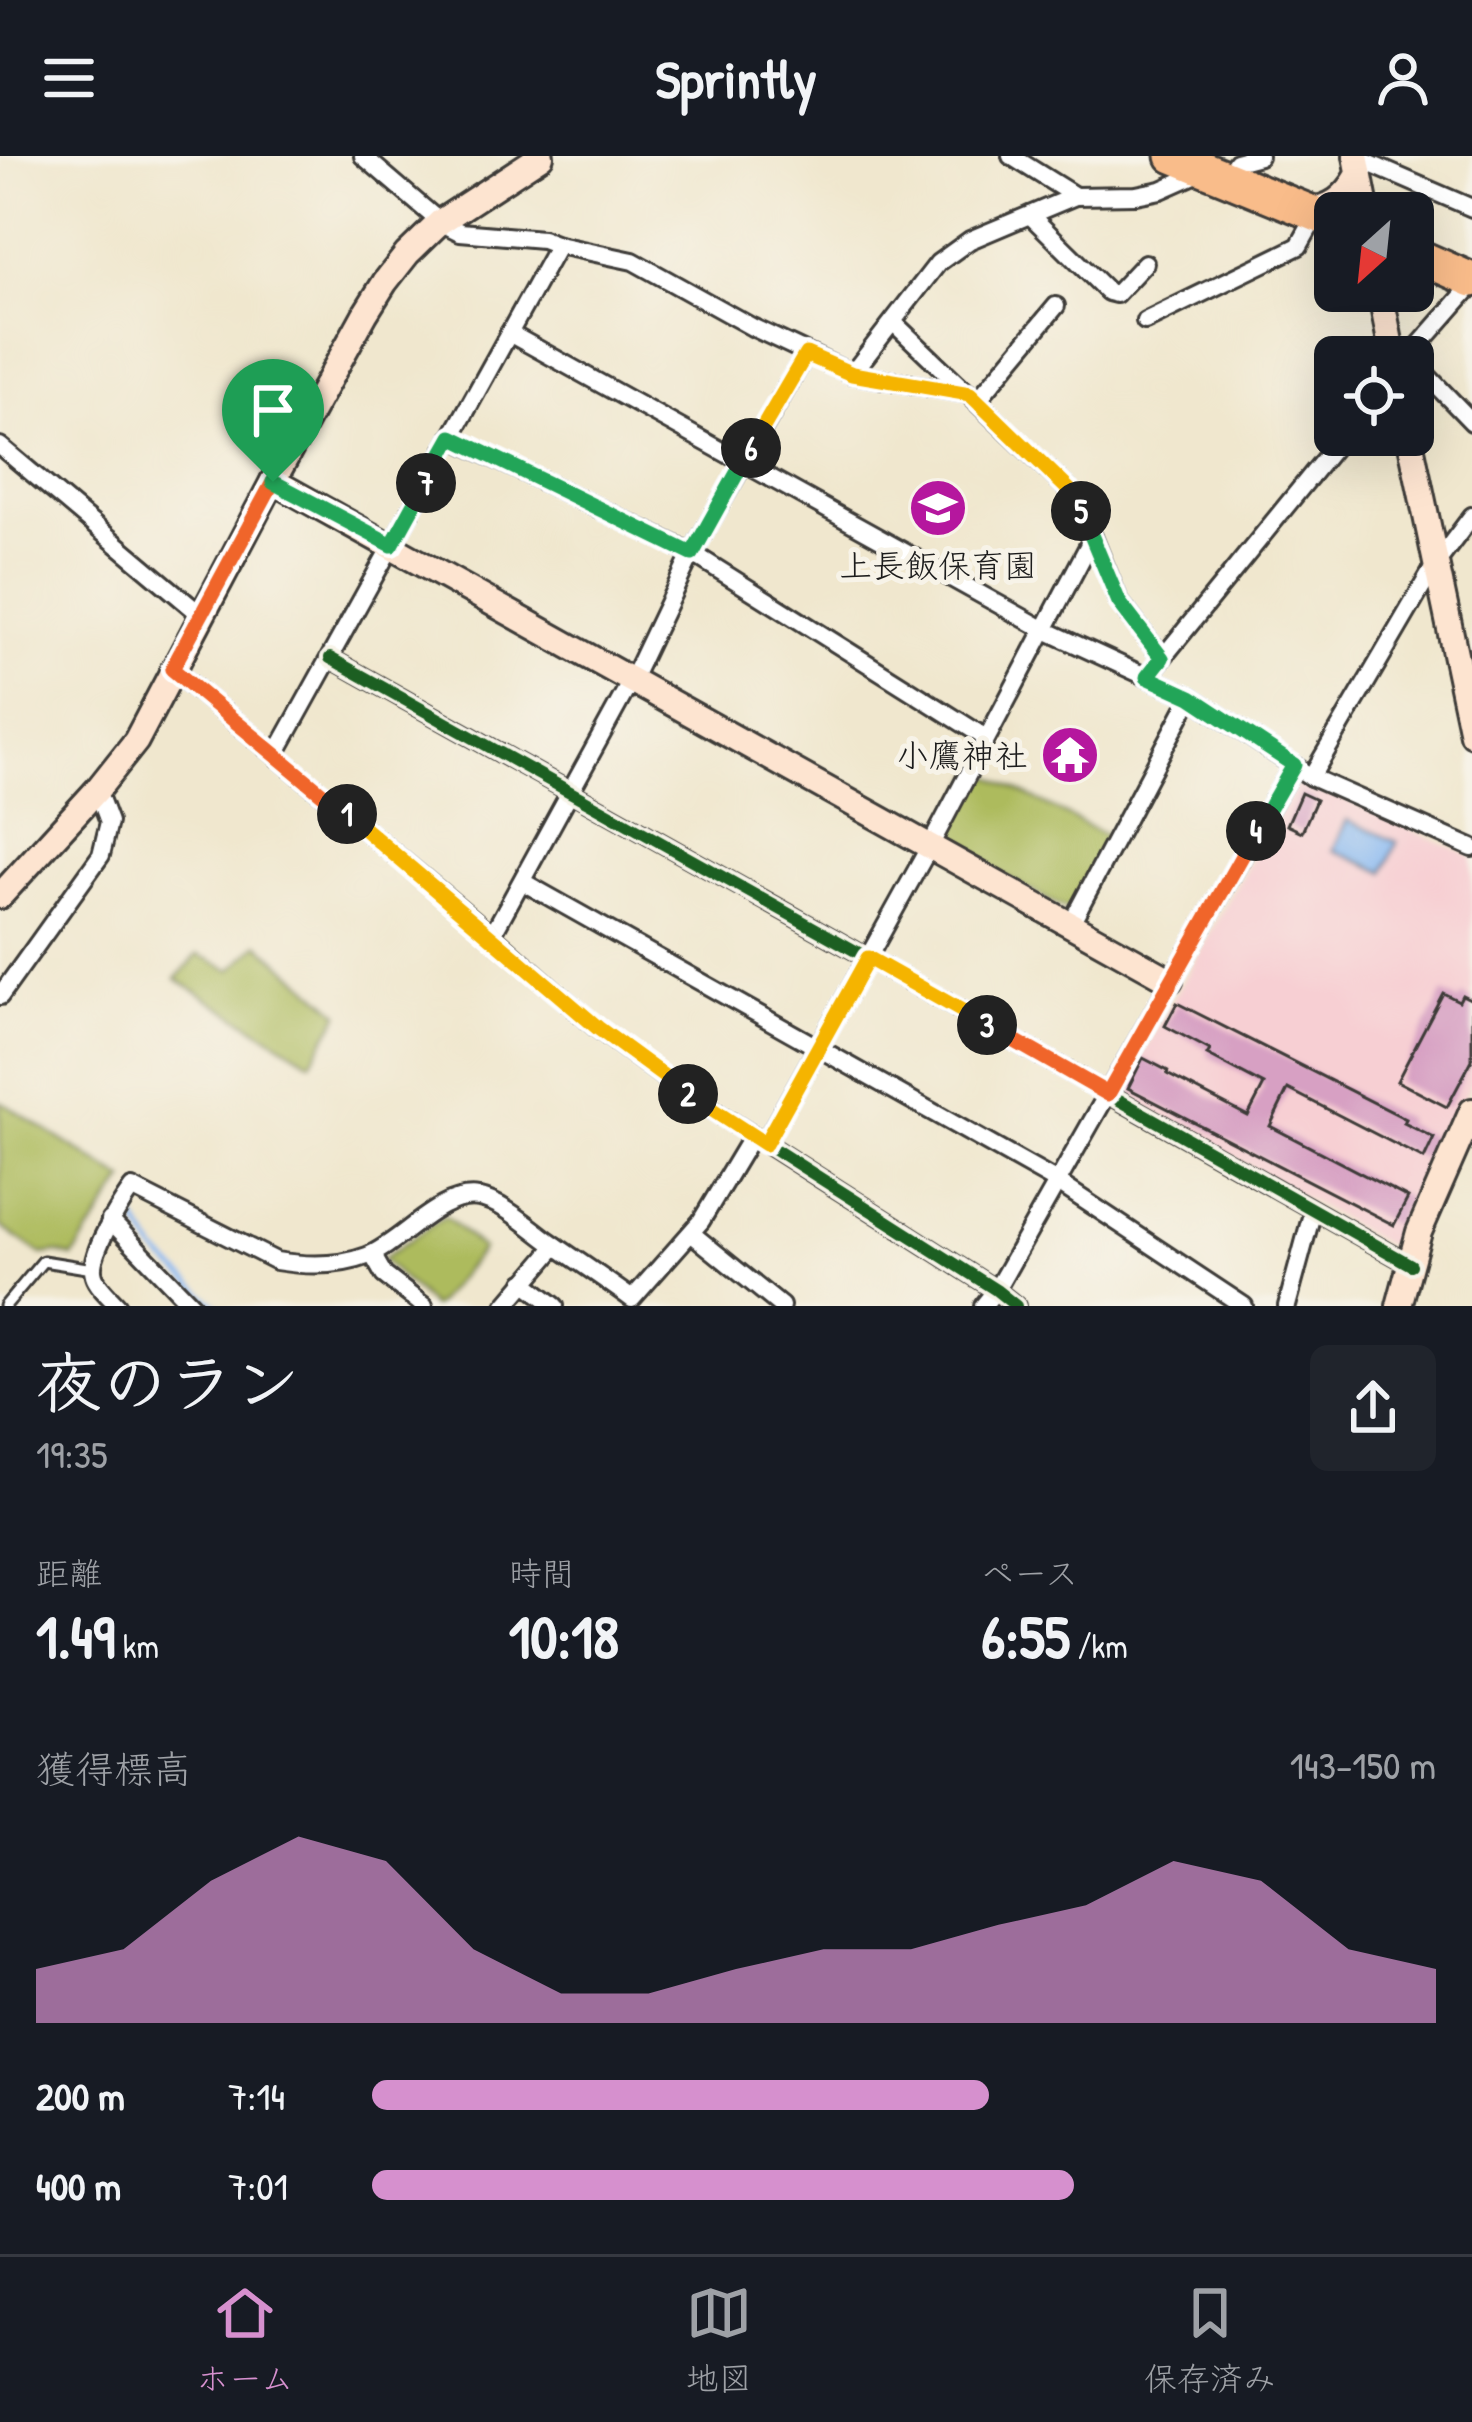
<!DOCTYPE html>
<html lang="ja">
<meta charset="utf-8">
<style>
body{margin:0;font-family:"Patrick Hand","Klee One",sans-serif;background:#20242c;color:#f1f3f6;height:100vh;display:flex;flex-direction:column;font-size:45px;white-space:nowrap}
*{box-sizing:border-box;margin:0}
p{font-size:39px;color:#9ea1a6}
.icon{flex:none;width:66px;height:66px;fill:none;stroke:currentColor;stroke-width:2;stroke-linecap:round;stroke-linejoin:round}
.map{position:relative;height:1150px;overflow:hidden}
.panel{display:flex;flex-direction:column;background:#171b24;flex:1}
.panel>*{flex:none}
.needle{width:78px;rotate:207deg}
.tools{position:absolute;left:1314px;top:36px;display:grid;gap:24px}
.tools a{display:grid;place-items:center;width:120px;height:120px;border-radius:18px;background:#171b24;box-shadow:0 12px 48px #0002;font-size:60px}
.pin{position:absolute;display:grid;place-items:center;width:102px;height:102px;color:#fff;margin:-123px -51px;border-radius:50% 50% 50% 0;rotate:-45deg;box-shadow:0 0 12px #0007}
.pin .icon{rotate:45deg}
.km{position:absolute;width:60px;height:60px;margin:-30px;border-radius:50%;background:#222;color:#fff;font-size:33px;line-height:60px;text-align:center}
.round{display:grid;place-items:center;flex:none;width:126px;height:126px;border-radius:18px;background:#20242c}
.headline{display:flex;align-items:center;justify-content:space-between;height:204px;padding:0 36px}
h1{font-size:66px;font-weight:800;line-height:90px}
.metrics{display:grid;grid-template-columns:repeat(3,1fr);gap:18px;height:204px;padding:12px 36px}
.metrics div{display:grid;align-content:center}
.metrics b{font-size:60px;font-weight:800}
.metrics small{font-size:33px;font-weight:400}
.metrics p{font-size:33px}
.chart{height:336px;padding:24px 36px}
.chart p{display:flex;justify-content:space-between}
.chart svg{width:100%;height:216px;margin-top:12px;fill:#d690ce;opacity:.7}
ul{padding:0 36px;list-style:none;font-size:39px}
li{display:grid;grid-template-columns:192px 144px 1fr;align-items:center;height:90px}
li i{height:30px;border-radius:15px;background:#d690ce}
header{display:flex;justify-content:space-between;align-items:center;height:156px;padding:0 36px;background:#171b24;font-size:54px;font-weight:800}
.dock{display:flex;justify-content:space-around;align-items:center;height:168px;border-top:3px solid #363941;background:#171b24;font-size:33px;color:#9ea1a6}
.dock a{display:grid;justify-items:center;gap:6px}
.dock .current{color:#d690ce}
.map>svg:first-child{display:block}
.built{fill:#f7cfd3}
.green{fill:#adbb5d;stroke:#646c3c;stroke-width:3}
.water{fill:#86b7f2;stroke:#516a87;stroke-width:3}
.lines{fill:none;stroke-linecap:round;stroke-linejoin:round}
.stream{stroke:#86b7f2;stroke-width:4.5}
.building{fill:#d7a0c3}
.lane-casing{stroke:#3c3a37;stroke-width:15}
.street-casing{stroke:#3c3a37;stroke-width:22}
.secondary-casing{stroke:#3c3a37;stroke-width:30}
.highway-casing{stroke:#3c3a37;stroke-width:39}
.lane{stroke:#fff;stroke-width:9}
.street{stroke:#fff;stroke-width:16}
.secondary{stroke:#fde4d0;stroke-width:24}
.highway{stroke:#f9bc8a;stroke-width:33}
.cycleway-casing{stroke:#f7f3e8;stroke-width:20}
.cycleway{stroke:#1b5e20;stroke-width:12}
.split-1-casing{stroke:#fff;stroke-width:24}
.split-2-casing{stroke:#fff;stroke-width:24}
.split-3-casing{stroke:#fff;stroke-width:24}
.split-4-casing{stroke:#fff;stroke-width:24}
.split-5-casing{stroke:#fff;stroke-width:24}
.split-6-casing{stroke:#fff;stroke-width:24}
.split-7-casing{stroke:#fff;stroke-width:24}
.split-8-casing{stroke:#fff;stroke-width:24}
.split-1{stroke:#f0652b;stroke-width:15}
.split-2{stroke:#f5b400;stroke-width:15}
.split-3{stroke:#f5b400;stroke-width:15}
.split-4{stroke:#f0652b;stroke-width:15}
.split-5{stroke:#22a559;stroke-width:15}
.split-6{stroke:#f5b400;stroke-width:15}
.split-7{stroke:#22a559;stroke-width:15}
.split-8{stroke:#22a559;stroke-width:15}
.labels{text-anchor:middle;dominant-baseline:central;stroke-width:10;stroke-linejoin:round;paint-order:stroke}
.poi-label{font-size:33px;fill:#1c1c1c;stroke:#f7f3e8}
</style>
<header><svg class="icon" aria-label="menu" viewBox="0 0 24 24"><path d="M4 6h16M4 12h16M4 18h16"/></svg>Sprintly<svg class="icon" aria-label="person" viewBox="0 0 24 24"><circle cx="12" cy="8" r="4"/><path d="M4 21q1-7 8-7t8 7"/></svg></header>
<div class="map">
<svg width="1472" height="1150" viewBox="0 0 1472 1150">
<rect width="100%" height="100%" fill="#f7f3e8"/>
<filter id="ink" filterUnits="userSpaceOnUse"><feTurbulence type="fractalNoise" baseFrequency=".00833" numOctaves="2"/><feDisplacementMap in="SourceGraphic" scale="24" xChannelSelector="R" yChannelSelector="G"/><feConvolveMatrix kernelMatrix="1 2 1 2 8 2 1 2 1" color-interpolation-filters="sRGB"/></filter>
<filter id="wash" filterUnits="userSpaceOnUse"><feTurbulence type="fractalNoise" baseFrequency=".004" numOctaves="4" result="noise"/><feDisplacementMap in="SourceGraphic" scale="48" xChannelSelector="R" yChannelSelector="G"/><feGaussianBlur stdDeviation="2.7" result="paint"/><feColorMatrix in="noise" values="0 0 0 0 0 0 0 0 0 0 0 0 0 0 0 0 0 1.4 0 .05"/><feComposite in="paint" operator="in"/></filter>
<g filter="url(#wash)">
<rect width="100%" height="100%" fill="#f0e7ce"/>
<path class="built" d="M 1307,627 L 1472,700 L 1472,924 L 1426,1027 L 1403,1092 L 1397,1095 L 1124,938 L 1125,930 L 1292,630 Z"/>
<g class="green">
<path d="M 977,613 L 1110,682 L 1074,750 L 1064,753 L 944,686 L 941,679 Z"/>
<path d="M 259,788 L 340,857 L 311,906 L 176,823 L 198,798 L 231,814 Z"/>
<path d="M 0,945 L 125,1024 L 73,1101 L 57,1097 L 42,1099 L 0,1070 Z"/>
<path d="M 445,1060 L 482,1093 L 435,1150 L 431,1150 L 382,1103 Z"/>
</g>
<path class="water" d="M 1347,664 L 1397,686 L 1384,716 L 1333,694 Z"/>
<g class="lines">
<path class="stream" d="M 128,1052 L 156,1096 L 217,1150"/>
</g>
<g id="blocks">
<g class="building">
<path d="M 1301,637 L 1316,644 L 1302,676 L 1287,669 Z"/>
<path d="M 1443,837 L 1459,845 L 1462,839 L 1472,844 L 1472,904 L 1447,951 L 1397,925 Z"/>
<path d="M 1177,847 L 1406,963 L 1404,967 L 1434,982 L 1424,1003 L 1288,933 L 1270,970 L 1408,1042 L 1394,1069 L 1128,932 L 1143,902 L 1168,915 L 1167,918 L 1248,960 L 1264,929 L 1207,899 L 1210,894 L 1165,870 Z"/>
</g>
</g>
</g>
<g filter="url(#ink)">
<use href="#blocks" fill-opacity="0" stroke="#3c3a37" stroke-width="3"/>
<g class="lines">
<defs>
<path id="lane" d="M 5,1150 L 43,1105 L 93,1113"/>
<g id="street">
<path d="M 363,0 L 440,66 L 460,76 L 542,83 L 558,89 L 633,105 L 752,171 L 852,218 L 970,238"/>
<path d="M 1011,0 L 1075,40"/>
<path d="M 1352,0 L 1472,52"/>
<path d="M 1226,22 L 1236,6 L 1259,0"/>
<path d="M 1030,59 L 1108,136 L 1116,138 L 1145,107"/>
<path d="M 1145,165 L 1299,90 L 1317,58"/>
<path d="M 893,166 L 1069,334 L 1093,381 L 1119,445 L 1162,502"/>
<path d="M 509,177 L 1045,474 L 1147,521"/>
<path d="M 1409,201 L 1472,129"/>
<path d="M 1413,205 L 1472,266"/>
<path d="M 852,218 L 938,107 L 970,84 L 1075,40 L 1136,39 L 1161,34 L 1206,14"/>
<path d="M 977,245 L 1056,150"/>
<path d="M 1344,279 L 1147,521 L 1191,541 L 1311,621 L 1472,692"/>
<path d="M 452,282 L 692,397 L 986,582"/>
<path d="M 0,290 L 201,459"/>
<path d="M 330,502 L 868,802 L 1411,1109"/>
<path d="M 172,513 L 492,779 L 597,872 L 683,935 L 996,1134 L 1016,1150"/>
<path d="M 276,598 L 558,89"/>
<path d="M 1311,621 L 1435,409 L 1472,360"/>
<path d="M 523,726 L 1057,1026 L 1244,1150"/>
<path d="M 1070,769 L 1191,541"/>
<path d="M 492,779 L 632,523 L 692,397 L 806,198"/>
<path d="M 0,840 L 101,699 L 109,666 L 97,634"/>
<path d="M 765,987 L 930,690 L 1093,381"/>
<path d="M 110,1064 L 193,1150"/>
<path d="M 691,1077 L 781,1150"/>
<path d="M 372,1098 L 384,1119 L 424,1150"/>
<path d="M 524,1126 L 555,1150"/>
<path d="M 118,1150 C 111,1142 97,1130 94,1120 C 87,1100 120,1049 132,1032 L 276,1105 C 306,1110 338,1111 367,1100 C 401,1087 440,1035 479,1042 C 501,1045 531,1072 549,1085 C 576,1104 605,1123 632,1143 L 701,1065 L 752,980"/>
<path d="M 505,1150 L 556,1090"/>
<path d="M 983,1150 L 996,1134 L 1294,609"/>
<path d="M 1287,1150 L 1313,1054"/>
</g>
<g id="secondary">
<path d="M 1356,0 L 1367,57"/>
<path d="M 1307,54 C 1331,53 1346,41 1358,20"/>
<path d="M 1380,135 L 1393,201"/>
<path d="M 1409,279 L 1472,578"/>
<path d="M 273,325 L 1170,824"/>
<path d="M 0,740 L 97,634 L 136,585 L 273,325 L 365,158 L 385,126 L 407,98 L 440,66 L 541,0"/>
<path d="M 1399,1150 L 1419,1076 L 1472,955"/>
</g>
<g id="highway">
<path d="M 1173,0 L 1335,66"/>
<path d="M 1413,98 L 1472,124"/>
</g>
</defs>
<use href="#lane" class="lane-casing"/>
<use href="#street" class="street-casing"/>
<use href="#secondary" class="secondary-casing"/>
<use href="#highway" class="highway-casing"/>
<use href="#lane" class="lane"/>
<use href="#street" class="street"/>
<use href="#secondary" class="secondary"/>
<use href="#highway" class="highway"/>
<defs>
<g id="cycleway">
<path d="M 330,502 L 868,802 L 1411,1109"/>
<path d="M 172,513 L 492,779 L 597,872 L 683,935 L 996,1134 L 1016,1150"/>
</g>
</defs>
<use href="#cycleway" class="cycleway-casing"/>
<use href="#cycleway" class="cycleway"/>
</g>
</g>
<g class="lines" filter="url(#ink)">
<defs>
<path id="split-1" d="M 273,326 L 172,513 L 347,658"/>
<path id="split-2" d="M 347,658 L 598,872 L 688,938"/>
<path id="split-3" d="M 688,938 L 765,988 L 868,802 L 987,869"/>
<path id="split-4" d="M 987,869 L 1108,938 L 1256,675"/>
<path id="split-5" d="M 1081,355 L 1119,446 L 1162,502 L 1147,521 L 1191,541 L 1294,609 L 1256,675"/>
<path id="split-6" d="M 751,292 L 806,198 L 852,218 L 970,238 L 1069,334 L 1081,355"/>
<path id="split-7" d="M 426,327 L 452,281 L 692,398 L 751,292"/>
<path id="split-8" d="M 273,326 L 392,389 L 426,327"/>
</defs>
<use href="#split-1" class="split-1-casing"/>
<use href="#split-2" class="split-2-casing"/>
<use href="#split-3" class="split-3-casing"/>
<use href="#split-4" class="split-4-casing"/>
<use href="#split-5" class="split-5-casing"/>
<use href="#split-6" class="split-6-casing"/>
<use href="#split-7" class="split-7-casing"/>
<use href="#split-8" class="split-8-casing"/>
<use href="#split-1" class="split-1"/>
<use href="#split-2" class="split-2"/>
<use href="#split-3" class="split-3"/>
<use href="#split-4" class="split-4"/>
<use href="#split-5" class="split-5"/>
<use href="#split-6" class="split-6"/>
<use href="#split-7" class="split-7"/>
<use href="#split-8" class="split-8"/>
</g>
<defs>
<symbol id="school-disc" viewBox="-11 -11 22 22"><circle r="9.5" fill="#b5179e" stroke="#f7f3e8"/><path d="M0-5L7-2L0 1L-7-2ZM-4 1L0 2.5L4 1V4Q0 6-4 4Z" fill="#fff"/></symbol>
<symbol id="temple-disc" viewBox="-11 -11 22 22"><circle r="9.5" fill="#b5179e" stroke="#f7f3e8"/><path d="M0-6L5-2H3V0L6.5 2.5H4V6H1.5V3h-3V6H-4V2.5H-6.5L-3 0V-2H-5Z" fill="#fff"/></symbol>
</defs>
<g fill-rule="evenodd">
<use href="#school-disc" x="905" y="319" width="66" height="66"/>
<use href="#temple-disc" x="1037" y="566" width="66" height="66"/>
</g>
<g class="labels">
<g class="poi-label">
<text x="938" y="409">上長飯保育園</text>
<text x="1028" y="599" text-anchor="end">小鷹神社</text>
</g>
</g>
</svg>
<div class="tools">
<a><svg class="needle" viewBox="-14 -14 28 28"><path d="M0-13l5 13h-10z" fill="#e53935"/><path d="M0 13l5-13h-10z" fill="#9ea1a6"/></svg></a>
<a><svg class="icon" aria-label="locate" viewBox="0 0 24 24"><circle cx="12" cy="12" r="6"/><path d="M12 2v4M12 18v4M2 12h4M18 12h4"/></svg></a>
</div>
<div class="pin" style="left:273px;top:326px;background:#1e9e55"><svg class="icon" aria-label="arrive" viewBox="0 0 24 24"><path d="M6 21V4h12l-3 4 3 4H6"/></svg></div>
<b class="km" style="left:347px;top:658px">1</b>
<b class="km" style="left:688px;top:938px">2</b>
<b class="km" style="left:987px;top:869px">3</b>
<b class="km" style="left:1256px;top:675px">4</b>
<b class="km" style="left:1081px;top:355px">5</b>
<b class="km" style="left:751px;top:292px">6</b>
<b class="km" style="left:426px;top:327px">7</b>
</div>
<section class="panel">
<div class="headline"><div><h1>夜のラン</h1><p>19:35</p></div><a class="round"><svg class="icon" aria-label="share" viewBox="0 0 24 24"><path d="M12 15V3M7 8l5-5 5 5M5 13v7h14v-7"/></svg></a></div>
<div class="metrics">
<div><p>距離</p><b>1.49<small> km</small></b></div>
<div><p>時間</p><b>10:18</b></div>
<div><p>ペース</p><b>6:55<small> /km</small></b></div>
</div>
<div class="chart"><p><span>獲得標高</span>143–150 m</p>
<svg viewBox="0 0 160 44" preserveAspectRatio="none"><path d="M0 44V33L10 29L20 15L30 6L40 11L50 29L60 38L70 38L80 33L90 29L100 29L110 24L120 20L130 11L140 15L150 29L160 33V44z"/></svg>
</div>
<ul>
<li><b>200 m</b>7:14<i style="width:58%"></i></li>
<li><b>400 m</b>7:01<i style="width:66%"></i></li>
</ul>
</section>
<nav class="dock">
<a class="current"><svg class="icon" aria-label="home" viewBox="0 0 24 24"><path d="M3 11l9-7 9 7M6 9v11h12V9"/></svg>ホーム</a>
<a><svg class="icon" aria-label="map" viewBox="0 0 24 24"><path d="M3 6l6-2 6 2 6-2v14l-6 2-6-2-6 2zM9 4v14M15 6v14"/></svg>地図</a>
<a><svg class="icon" aria-label="saved" viewBox="0 0 24 24"><path d="M7 4h10v16l-5-4-5 4z"/></svg>保存済み</a>
</nav>
